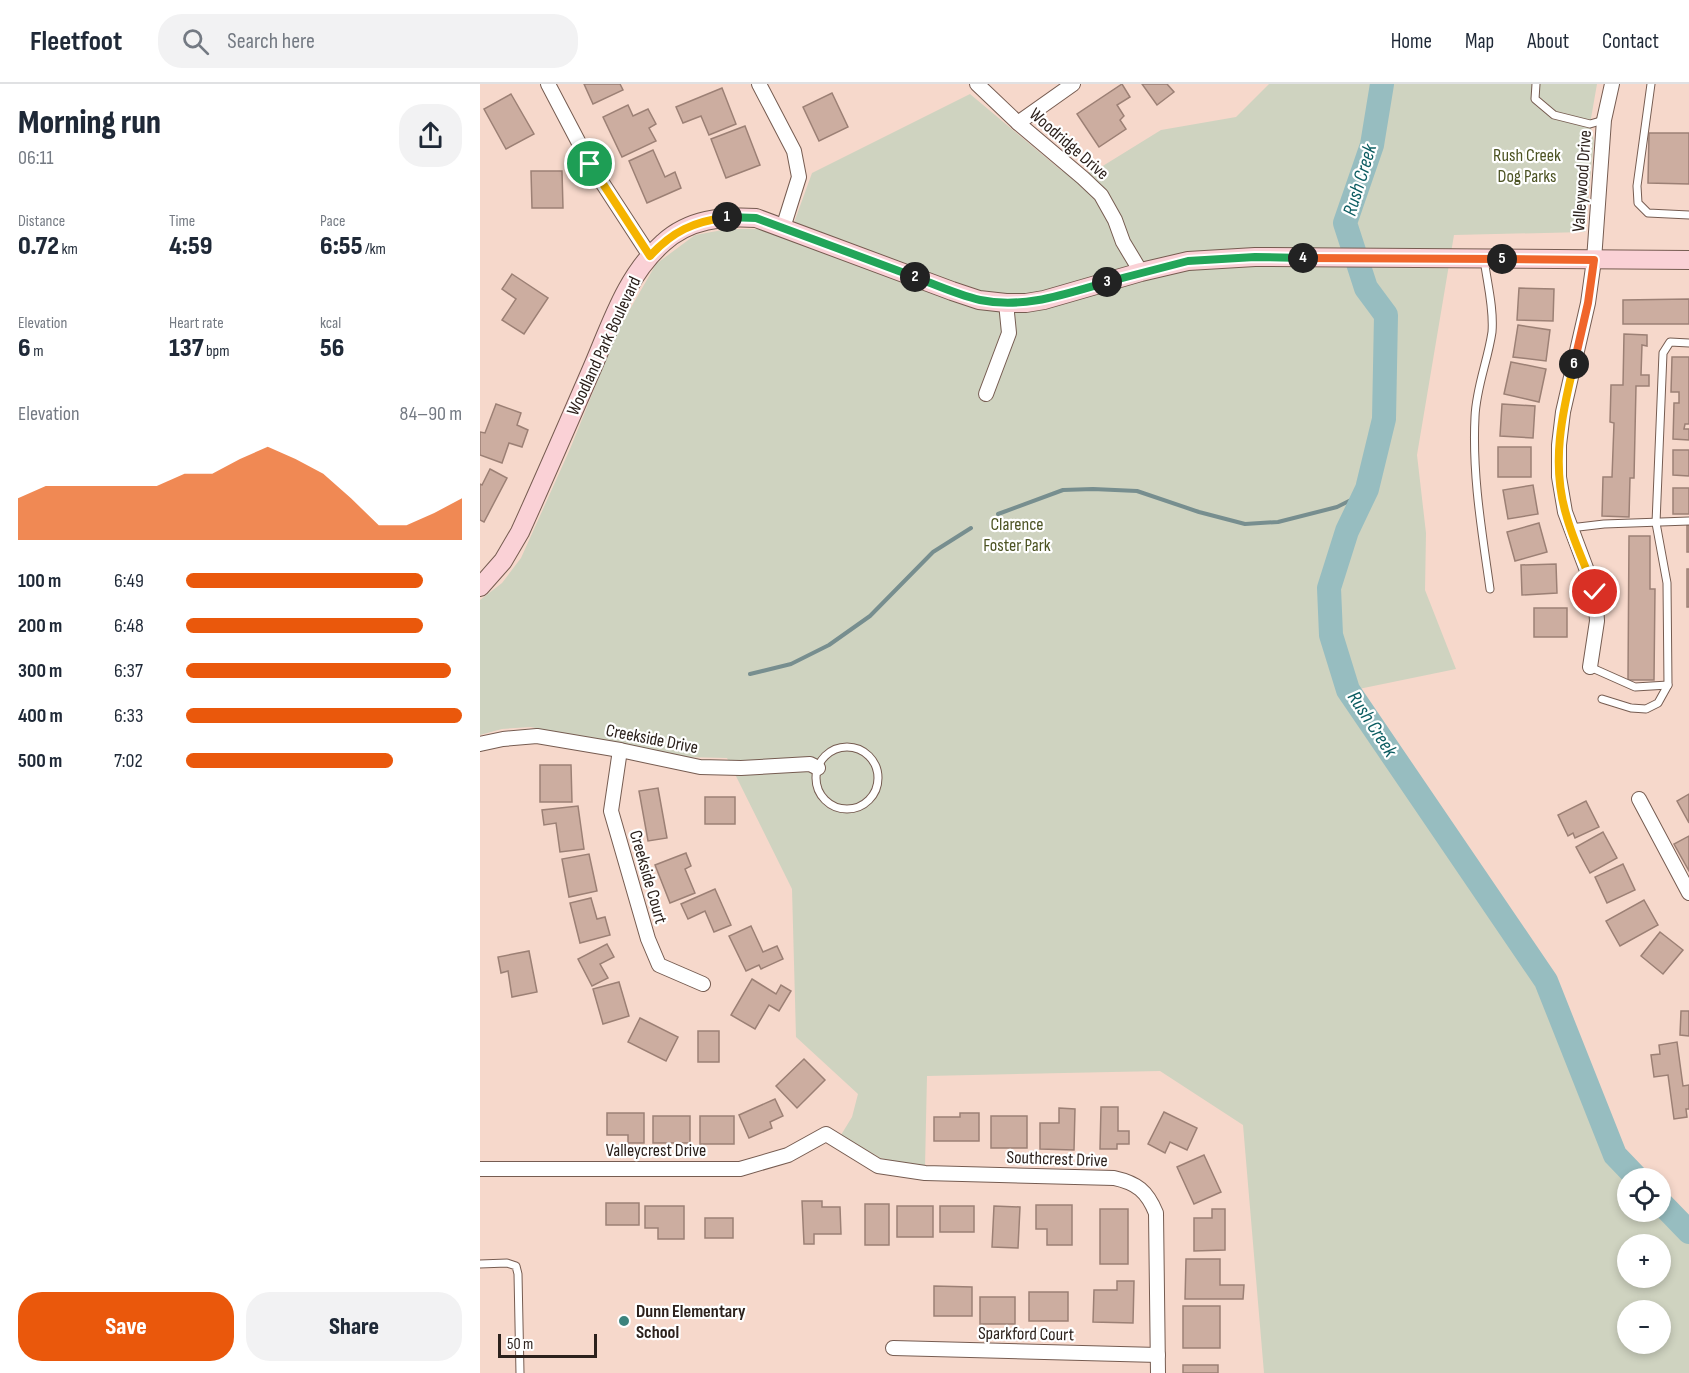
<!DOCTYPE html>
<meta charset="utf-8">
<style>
body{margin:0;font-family:"Sofia Sans Condensed",sans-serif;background:#f2f2f3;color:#1f2937;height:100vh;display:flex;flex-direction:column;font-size:22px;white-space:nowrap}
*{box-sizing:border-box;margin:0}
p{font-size:20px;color:#747a83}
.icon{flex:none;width:33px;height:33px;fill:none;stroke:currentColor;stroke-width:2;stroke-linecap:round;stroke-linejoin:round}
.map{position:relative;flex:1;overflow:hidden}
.details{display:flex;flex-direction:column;background:#fff;width:480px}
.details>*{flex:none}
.controls{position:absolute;left:1137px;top:1084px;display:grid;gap:12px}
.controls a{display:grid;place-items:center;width:54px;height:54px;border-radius:50%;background:#fff;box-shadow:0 3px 9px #0003;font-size:30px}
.scale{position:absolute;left:18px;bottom:15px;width:99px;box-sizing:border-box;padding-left:6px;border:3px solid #2c211c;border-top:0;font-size:16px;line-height:21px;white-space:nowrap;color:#2c211c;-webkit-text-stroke:4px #fff;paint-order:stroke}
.pin{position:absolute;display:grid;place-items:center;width:51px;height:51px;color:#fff;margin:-26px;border:3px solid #fff;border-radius:50%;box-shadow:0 2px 6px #0007}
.km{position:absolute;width:30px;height:30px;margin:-15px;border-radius:50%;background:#222;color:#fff;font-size:16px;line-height:30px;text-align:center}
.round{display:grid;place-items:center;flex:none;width:63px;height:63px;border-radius:24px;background:#f2f2f3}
.head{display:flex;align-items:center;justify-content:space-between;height:102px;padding:0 18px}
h1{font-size:33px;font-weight:800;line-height:45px}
.metrics{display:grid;grid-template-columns:repeat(3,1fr);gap:9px;height:102px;padding:6px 18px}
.metrics div{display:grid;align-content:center}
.metrics b{font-size:26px;font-weight:800}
.metrics small{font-size:16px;font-weight:400}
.metrics p{font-size:16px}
.chart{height:168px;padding:12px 18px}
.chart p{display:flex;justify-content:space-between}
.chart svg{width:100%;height:108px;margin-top:6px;fill:#ea580c;opacity:.7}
.action{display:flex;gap:12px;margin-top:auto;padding:12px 18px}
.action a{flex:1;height:69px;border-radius:24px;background:#ea580c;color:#fff;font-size:24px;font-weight:800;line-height:69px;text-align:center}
.action a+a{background:#f2f2f3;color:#1f2937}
ul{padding:0 18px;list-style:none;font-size:20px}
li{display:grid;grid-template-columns:96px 72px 1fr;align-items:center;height:45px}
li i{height:15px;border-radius:8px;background:#ea580c}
header{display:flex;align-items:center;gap:36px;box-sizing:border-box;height:84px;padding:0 30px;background:#fff;border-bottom:2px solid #e0e1e3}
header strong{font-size:28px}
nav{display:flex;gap:33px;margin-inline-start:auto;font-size:21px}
.search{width:420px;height:54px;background:#f2f2f3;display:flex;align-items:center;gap:15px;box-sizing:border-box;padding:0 21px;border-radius:24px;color:#747a83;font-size:22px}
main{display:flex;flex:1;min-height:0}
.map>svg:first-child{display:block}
.green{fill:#cfd3c0;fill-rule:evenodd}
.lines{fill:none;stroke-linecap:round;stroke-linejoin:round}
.stream{stroke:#778e8f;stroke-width:4}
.river{stroke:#97bdc0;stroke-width:24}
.building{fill:#ccada0;stroke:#9c8075;stroke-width:1.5}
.lane-casing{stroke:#765c51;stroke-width:9}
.street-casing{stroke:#765c51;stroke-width:16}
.secondary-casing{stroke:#765c51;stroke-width:20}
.lane{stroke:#fff;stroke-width:7}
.street{stroke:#fff;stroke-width:14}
.secondary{stroke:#fad1d6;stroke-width:18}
.split-1-casing{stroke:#fff;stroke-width:12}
.split-2-casing{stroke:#fff;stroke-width:12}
.split-3-casing{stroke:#fff;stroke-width:12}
.split-4-casing{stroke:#fff;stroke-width:12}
.split-5-casing{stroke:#fff;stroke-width:12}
.split-6-casing{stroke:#fff;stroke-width:12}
.split-7-casing{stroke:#fff;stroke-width:12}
.split-1{stroke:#f5b400;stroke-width:8}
.split-2{stroke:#22a559;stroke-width:8}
.split-3{stroke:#22a559;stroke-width:8}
.split-4{stroke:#22a559;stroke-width:8}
.split-5{stroke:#f0652b;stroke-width:8}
.split-6{stroke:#f0652b;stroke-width:8}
.split-7{stroke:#f5b400;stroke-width:8}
.poi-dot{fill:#3c837d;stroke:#fff;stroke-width:2}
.labels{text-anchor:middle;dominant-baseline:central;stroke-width:4.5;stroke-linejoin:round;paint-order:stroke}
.street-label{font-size:18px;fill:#2c211c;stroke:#fff}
.park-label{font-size:18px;fill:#4c5323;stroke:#fff}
.poi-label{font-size:18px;font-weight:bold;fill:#2c211c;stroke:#fff;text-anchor:start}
.water-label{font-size:20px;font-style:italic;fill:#0d5d62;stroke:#fff}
</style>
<header>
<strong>Fleetfoot</strong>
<div class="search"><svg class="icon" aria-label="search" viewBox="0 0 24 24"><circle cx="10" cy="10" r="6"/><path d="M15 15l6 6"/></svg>Search here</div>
<nav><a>Home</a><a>Map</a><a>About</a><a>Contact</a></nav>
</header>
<main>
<section class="details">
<div class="head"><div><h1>Morning run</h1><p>06:11</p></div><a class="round"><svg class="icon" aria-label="share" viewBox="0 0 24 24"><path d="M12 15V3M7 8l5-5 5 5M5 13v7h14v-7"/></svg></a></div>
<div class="metrics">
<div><p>Distance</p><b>0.72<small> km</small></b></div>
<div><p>Time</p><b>4:59</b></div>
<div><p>Pace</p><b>6:55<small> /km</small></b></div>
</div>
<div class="metrics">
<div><p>Elevation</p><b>6<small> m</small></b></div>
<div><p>Heart rate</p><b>137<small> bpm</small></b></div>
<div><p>kcal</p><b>56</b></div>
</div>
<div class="chart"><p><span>Elevation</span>84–90 m</p>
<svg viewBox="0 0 160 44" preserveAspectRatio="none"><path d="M0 44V27L10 22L20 22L30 22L40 22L50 22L60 17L70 17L80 11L90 6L100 11L110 17L120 27L130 38L140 38L150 33L160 27V44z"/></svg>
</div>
<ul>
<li><b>100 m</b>6:49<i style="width:86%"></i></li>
<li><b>200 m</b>6:48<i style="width:86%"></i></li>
<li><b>300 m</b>6:37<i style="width:96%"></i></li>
<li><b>400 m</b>6:33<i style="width:100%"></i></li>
<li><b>500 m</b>7:02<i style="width:75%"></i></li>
</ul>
<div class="action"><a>Save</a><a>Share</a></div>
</section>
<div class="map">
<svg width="1209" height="1289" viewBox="0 0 1209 1289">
<rect width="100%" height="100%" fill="#f6d8cb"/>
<path class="green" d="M 789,0 L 1117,0 L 1110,40 L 1114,57 L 1105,148 L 974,151 L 937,371 L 946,449 L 945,506 L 976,585 L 869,607 L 1066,897 L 1135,1071 L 1158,1095 L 1148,1095 L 1148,1128 L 1180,1128 L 1181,1118 L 1209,1148 L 1209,1289 L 784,1289 L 763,1041 L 680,987 L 447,992 L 445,1083 L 400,1074 L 361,1051 L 372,1033 L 378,1010 L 316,953 L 312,805 L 247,674 L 203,673 L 134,663 L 51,643 L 22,645 L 0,651 L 0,516 L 22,499 L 41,474 L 90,365 L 138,246 L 176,180 L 215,151 L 248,145 L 280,145 L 308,155 L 332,89 L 490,10 L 582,87 L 613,88 L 681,46 L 756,33 ZM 1148,1161 L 1180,1161 L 1180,1194 L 1148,1194 ZM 1148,1227 L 1180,1227 L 1180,1260 L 1148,1260 Z"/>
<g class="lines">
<g class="stream">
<path d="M 518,430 L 583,406 L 613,405 L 657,407 L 719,428 L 765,440 L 798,438 L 857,423 L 885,409"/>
<path d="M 270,590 L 311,580 L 349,561 L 390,532 L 453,468 L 491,444"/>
</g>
<g class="river">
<path d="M 902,0 L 892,61 L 865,139 L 886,204 L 906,231 L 904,335 L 887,405 L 867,447 L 849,504 L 851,551 L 868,606 L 1066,897 L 1135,1071 L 1158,1095"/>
<path d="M 1180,1118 L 1209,1148"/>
</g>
</g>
<g class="building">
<path d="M 104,0 L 140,0 L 143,6 L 113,20 Z"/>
<path d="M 642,0 L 650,13 L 637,21 L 644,32 L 640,36 L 646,45 L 619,63 L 597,30 Z"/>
<path d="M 662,0 L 687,0 L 694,8 L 677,21 Z"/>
<path d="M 242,4 L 256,40 L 229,51 L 221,32 L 203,39 L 196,23 Z"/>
<path d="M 352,9 L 368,43 L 339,57 L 323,23 Z"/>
<path d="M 31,10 L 54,50 L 26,65 L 4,25 Z"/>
<path d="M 148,21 L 153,32 L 168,25 L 176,40 L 169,44 L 176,57 L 142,73 L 123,33 Z"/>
<path d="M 265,42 L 280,81 L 246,94 L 231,55 Z"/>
<path d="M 1169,49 L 1209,49 L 1209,100 L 1168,99 Z"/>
<path d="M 173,66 L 185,93 L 195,88 L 201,104 L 167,119 L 149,77 Z"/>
<path d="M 51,87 L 82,87 L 83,124 L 52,124 Z"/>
<path d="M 32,190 L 68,214 L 44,250 L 22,236 L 36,215 L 22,205 Z"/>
<path d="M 1039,204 L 1074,205 L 1073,237 L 1037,236 Z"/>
<path d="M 1209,215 L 1209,240 L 1143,240 L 1143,216 Z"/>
<path d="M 1038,241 L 1070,246 L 1066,277 L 1033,273 Z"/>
<path d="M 1144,250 L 1167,251 L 1167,262 L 1162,261 L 1161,291 L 1169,291 L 1169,302 L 1156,302 L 1154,394 L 1150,394 L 1149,433 L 1122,432 L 1123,393 L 1132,393 L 1134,339 L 1130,338 L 1131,301 L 1143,301 Z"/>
<path d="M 1192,273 L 1209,273 L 1209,340 L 1205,340 L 1204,345 L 1209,345 L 1209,356 L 1193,355 L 1194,319 L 1199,319 L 1199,308 L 1191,308 Z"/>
<path d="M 1031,278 L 1066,285 L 1059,318 L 1024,310 Z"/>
<path d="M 16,320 L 41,329 L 37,341 L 48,346 L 42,363 L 29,359 L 22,379 L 0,371 L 0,348 L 5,349 Z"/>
<path d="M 1022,320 L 1055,322 L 1053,354 L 1020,352 Z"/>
<rect x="1018" y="363" width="33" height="30"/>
<path d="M 1193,366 L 1209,366 L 1209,392 L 1193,391 Z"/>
<path d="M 10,385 L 27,394 L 4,438 L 0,436 L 0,400 L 2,401 Z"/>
<path d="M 1053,401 L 1058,430 L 1028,435 L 1023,406 Z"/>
<rect x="1193" y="404" width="16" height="26"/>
<path d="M 1059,439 L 1067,468 L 1035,477 L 1027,448 Z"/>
<rect x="1207" y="441" width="2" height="27"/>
<path d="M 1149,452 L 1170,452 L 1170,505 L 1175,505 L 1174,596 L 1148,596 Z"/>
<path d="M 1076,480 L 1077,509 L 1042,511 L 1041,481 Z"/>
<rect x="1207" y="485" width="2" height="38"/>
<rect x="1054" y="524" width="33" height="29"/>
<path d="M 60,681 L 91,681 L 92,718 L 60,718 Z"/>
<path d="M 178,704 L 187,754 L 168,757 L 159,707 Z"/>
<path d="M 1209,710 L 1209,739 L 1197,717 Z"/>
<rect x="225" y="713" width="30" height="27"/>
<path d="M 1106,717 L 1119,743 L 1095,754 L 1093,749 L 1088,752 L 1078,731 Z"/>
<path d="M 98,722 L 104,765 L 80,768 L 76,739 L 64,741 L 62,726 Z"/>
<path d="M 1123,748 L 1137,774 L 1110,789 L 1096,763 Z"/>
<path d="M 1209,752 L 1209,787 L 1194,760 Z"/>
<path d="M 206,769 L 211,782 L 205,785 L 215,809 L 190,819 L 175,781 Z"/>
<path d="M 109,770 L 117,807 L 89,813 L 82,775 Z"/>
<path d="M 1143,780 L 1155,806 L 1127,819 L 1115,793 Z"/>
<path d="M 235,805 L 251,841 L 234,848 L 225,827 L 208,835 L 201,820 Z"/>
<path d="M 111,814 L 117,835 L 125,833 L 130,851 L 100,859 L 90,819 Z"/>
<path d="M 1164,816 L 1178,841 L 1140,862 L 1126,837 Z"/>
<path d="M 271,842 L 283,868 L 297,862 L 303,875 L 281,885 L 279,881 L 266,887 L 249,852 Z"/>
<path d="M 1180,848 L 1203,866 L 1183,890 L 1161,872 Z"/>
<path d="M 127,860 L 134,873 L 120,880 L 128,894 L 112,902 L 98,875 Z"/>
<path d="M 49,867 L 57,908 L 32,913 L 28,887 L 21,889 L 18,873 Z"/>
<path d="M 272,895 L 296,910 L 301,901 L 311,907 L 299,927 L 289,921 L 275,945 L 251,931 Z"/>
<path d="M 139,898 L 149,932 L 123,940 L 113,905 Z"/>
<path d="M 1201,927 L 1209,927 L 1209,952 L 1200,951 Z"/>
<path d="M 160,934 L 198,953 L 186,977 L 148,958 Z"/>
<rect x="218" y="947" width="21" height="31"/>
<path d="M 1197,958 L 1203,1002 L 1209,1001 L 1209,1025 L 1206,1025 L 1207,1033 L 1194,1035 L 1188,991 L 1174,993 L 1171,971 L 1180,970 L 1179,961 Z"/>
<path d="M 324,975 L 345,996 L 317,1024 L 296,1002 Z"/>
<path d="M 295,1015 L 303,1032 L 290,1038 L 292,1044 L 269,1054 L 259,1031 Z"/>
<path d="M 621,1023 L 638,1023 L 638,1047 L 649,1047 L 649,1060 L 637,1060 L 637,1065 L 620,1065 Z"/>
<path d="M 579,1024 L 595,1025 L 594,1066 L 560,1065 L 560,1039 L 579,1039 Z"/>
<path d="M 684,1028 L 717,1044 L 707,1066 L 690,1058 L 685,1069 L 668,1060 Z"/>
<path d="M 127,1029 L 164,1029 L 164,1059 L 148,1059 L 148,1051 L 127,1051 Z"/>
<path d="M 480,1029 L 499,1029 L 499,1057 L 454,1057 L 454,1033 L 480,1033 Z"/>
<rect x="173" y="1032" width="37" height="27"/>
<rect x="220" y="1032" width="34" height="28"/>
<rect x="511" y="1032" width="36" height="32"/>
<path d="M 724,1071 L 741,1108 L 714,1120 L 697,1083 Z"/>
<path d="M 322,1117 L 342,1117 L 342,1123 L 360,1123 L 361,1150 L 334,1150 L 334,1160 L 324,1160 Z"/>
<rect x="126" y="1119" width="33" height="22"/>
<rect x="385" y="1120" width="24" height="41"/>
<path d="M 556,1121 L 592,1121 L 592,1161 L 567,1161 L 567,1145 L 556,1145 Z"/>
<path d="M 165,1122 L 204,1122 L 204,1155 L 178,1155 L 178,1144 L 165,1144 Z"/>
<rect x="417" y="1122" width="36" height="31"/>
<rect x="460" y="1122" width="34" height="26"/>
<path d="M 514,1122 L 540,1123 L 538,1164 L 512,1163 Z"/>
<rect x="620" y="1125" width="28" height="55"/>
<path d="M 732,1125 L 745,1125 L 745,1166 L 714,1167 L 714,1134 L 732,1134 Z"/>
<rect x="225" y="1134" width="28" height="20"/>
<path d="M 706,1175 L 740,1175 L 740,1201 L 764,1201 L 763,1215 L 705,1215 Z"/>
<path d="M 637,1197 L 654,1197 L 653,1239 L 613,1238 L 614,1206 L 637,1206 Z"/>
<path d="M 454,1202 L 492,1203 L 492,1232 L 454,1232 Z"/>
<rect x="549" y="1208" width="39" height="29"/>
<rect x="500" y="1213" width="35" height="27"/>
<rect x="703" y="1222" width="37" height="42"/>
<rect x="703" y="1281" width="35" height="8"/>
</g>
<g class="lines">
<defs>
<g id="lane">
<path d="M 1056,0 L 1055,15 L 1074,31 L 1110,40 L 1124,36"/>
<path d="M 1171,0 L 1157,102 L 1158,119 L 1168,129 L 1209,131"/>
<path d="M 1004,175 C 1007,198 1014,224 1012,248 C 1008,276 996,304 995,333 C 992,391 1002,448 1010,505"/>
<path d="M 1090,444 L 1124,440 L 1209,437"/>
<path d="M 1110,583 L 1155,603 L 1188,601"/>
<path d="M 1122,615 L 1151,624 L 1166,625 L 1178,619 L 1188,601 L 1187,499 L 1176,439 L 1183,269 L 1190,258 L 1209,259"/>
<circle cx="367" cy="694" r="31"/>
<path d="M 0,1180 L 27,1179 L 36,1182 L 38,1190 L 40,1289"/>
</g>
<g id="street">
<path d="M 68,0 L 110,80 L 170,172"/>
<path d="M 279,0 L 314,67 L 319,93 L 303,144"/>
<path d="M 497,0 L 538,39 L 603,94 L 621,111 L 635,136 L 643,158 L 661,188"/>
<path d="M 538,39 L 593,0"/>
<path d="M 506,310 L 529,249 L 526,219"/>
<path d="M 1110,583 L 1117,537 L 1115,508 L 1085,428 L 1079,393 L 1079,361 L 1083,328 L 1108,219 L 1114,176 L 1124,36 L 1132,0"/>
<path d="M 0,660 L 23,655 L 57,652 L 140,666 L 220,683 L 261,684 L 330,680 L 338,684"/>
<path d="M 140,666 L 131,727 L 168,855 L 179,881 L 223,900"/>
<path d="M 1159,715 L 1209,809"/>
<path d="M 0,1085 L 260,1085 L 308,1071 L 346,1050 L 398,1082 L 445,1089 L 634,1094 C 657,1099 667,1107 676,1129 L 678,1289"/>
<path d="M 413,1264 L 678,1271"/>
</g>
<path id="secondary" d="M 0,503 L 23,477 L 40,448 C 64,395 87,342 110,289 C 130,244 145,192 183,159 C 209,135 242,132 276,134 L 472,207 L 499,216 L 526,219 L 546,219 L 564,216 L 661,188 L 708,177 L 775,173 L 1209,176"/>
</defs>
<use href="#lane" class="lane-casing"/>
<use href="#street" class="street-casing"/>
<use href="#secondary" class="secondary-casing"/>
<use href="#lane" class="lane"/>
<use href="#street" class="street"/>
<use href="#secondary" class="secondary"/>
</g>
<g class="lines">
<defs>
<path id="split-1" d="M 110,80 L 170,172 C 193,147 213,138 247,133"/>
<path id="split-2" d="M 247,133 L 276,134 L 435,193"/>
<path id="split-3" d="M 435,193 C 456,201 478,211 500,216 C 544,225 585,210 627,198"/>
<path id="split-4" d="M 627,198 L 708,177 L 775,173 L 823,174"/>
<path id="split-5" d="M 823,174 L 1022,175"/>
<path id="split-6" d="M 1022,175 L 1114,176 L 1108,219 L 1094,280"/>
<path id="split-7" d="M 1094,280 C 1082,329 1071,380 1086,430 C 1093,457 1106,482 1115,508"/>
</defs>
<use href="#split-1" class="split-1-casing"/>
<use href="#split-2" class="split-2-casing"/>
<use href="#split-3" class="split-3-casing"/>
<use href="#split-4" class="split-4-casing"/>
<use href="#split-5" class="split-5-casing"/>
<use href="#split-6" class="split-6-casing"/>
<use href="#split-7" class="split-7-casing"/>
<use href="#split-1" class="split-1"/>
<use href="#split-2" class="split-2"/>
<use href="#split-3" class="split-3"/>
<use href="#split-4" class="split-4"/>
<use href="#split-5" class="split-5"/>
<use href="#split-6" class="split-6"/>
<use href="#split-7" class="split-7"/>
</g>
<circle class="poi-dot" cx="144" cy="1237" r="6"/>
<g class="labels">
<g class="street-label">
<text transform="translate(589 60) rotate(41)">Woodridge Drive</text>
<text transform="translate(1102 97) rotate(-86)">Valleywood Drive</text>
<text transform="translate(124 262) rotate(-65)">Woodland Park Boulevard</text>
<text transform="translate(172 655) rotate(11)">Creekside Drive</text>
<text transform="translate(168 793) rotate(74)">Creekside Court</text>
<text x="176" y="1066">Valleycrest Drive</text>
<text transform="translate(577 1075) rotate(2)">Southcrest Drive</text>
<text transform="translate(546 1250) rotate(1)">Sparkford Court</text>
</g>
<g class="park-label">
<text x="1047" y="71">Rush Creek<tspan x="1047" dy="21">Dog Parks</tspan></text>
<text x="537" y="440">Clarence<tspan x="537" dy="21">Foster Park</tspan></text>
</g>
<g class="poi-label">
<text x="156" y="1227">Dunn Elementary<tspan x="156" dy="21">School</tspan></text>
</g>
<g class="water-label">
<text transform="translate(880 96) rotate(-73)">Rush Creek</text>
<text transform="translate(892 640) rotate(57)">Rush Creek</text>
</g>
</g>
</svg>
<div class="controls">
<a><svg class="icon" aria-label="locate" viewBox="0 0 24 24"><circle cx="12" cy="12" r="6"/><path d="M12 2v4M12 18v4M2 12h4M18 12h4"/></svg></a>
<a>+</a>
<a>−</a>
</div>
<div class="scale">50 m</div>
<div class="pin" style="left:110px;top:80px;background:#1e9e55"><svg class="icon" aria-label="arrive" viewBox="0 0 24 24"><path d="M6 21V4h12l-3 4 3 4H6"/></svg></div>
<div class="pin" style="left:1115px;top:508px;background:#d93025"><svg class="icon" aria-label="check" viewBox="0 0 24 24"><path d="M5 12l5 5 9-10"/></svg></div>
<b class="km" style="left:247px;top:133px">1</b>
<b class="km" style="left:435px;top:193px">2</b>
<b class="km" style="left:627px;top:198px">3</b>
<b class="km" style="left:823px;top:174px">4</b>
<b class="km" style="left:1022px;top:175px">5</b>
<b class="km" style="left:1094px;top:280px">6</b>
</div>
</main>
